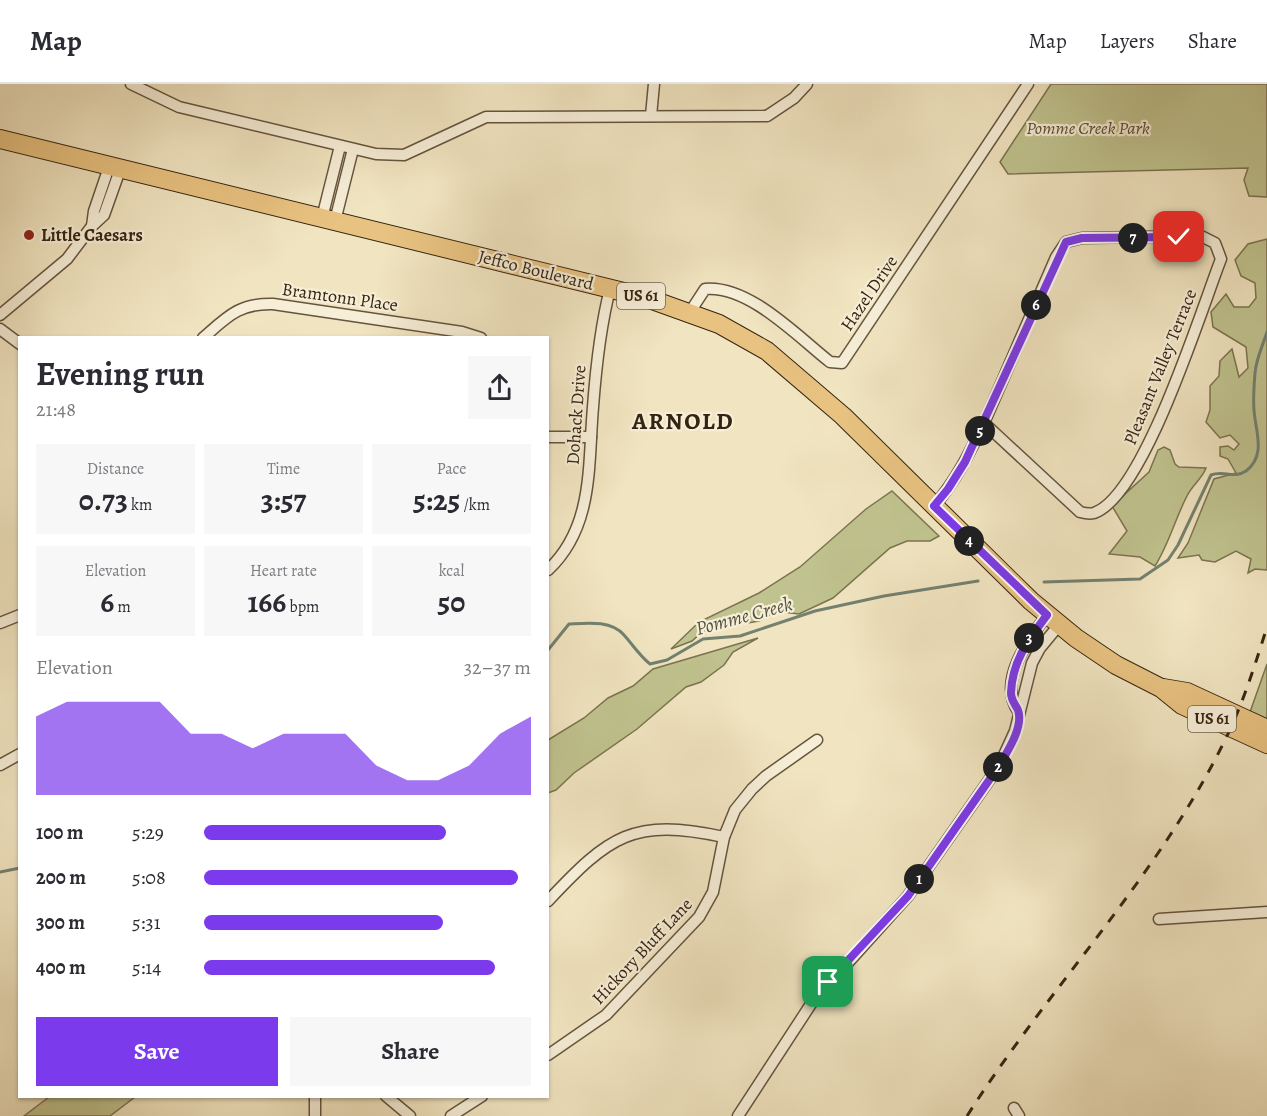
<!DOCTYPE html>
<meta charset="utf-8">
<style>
body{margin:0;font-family:Alegreya,serif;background:#f7f7f7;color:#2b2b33;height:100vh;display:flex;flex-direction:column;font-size:22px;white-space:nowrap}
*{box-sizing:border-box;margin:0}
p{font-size:20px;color:#7c7c81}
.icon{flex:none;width:33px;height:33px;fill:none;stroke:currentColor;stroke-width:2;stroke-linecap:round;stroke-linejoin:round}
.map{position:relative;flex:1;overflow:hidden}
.details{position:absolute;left:18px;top:252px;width:531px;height:762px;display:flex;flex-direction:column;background:#fff;border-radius:0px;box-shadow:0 2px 4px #0004}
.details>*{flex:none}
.pin{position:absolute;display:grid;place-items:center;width:51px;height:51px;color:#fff;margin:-26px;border-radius:12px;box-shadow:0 3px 9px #0006}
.km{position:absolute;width:30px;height:30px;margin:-15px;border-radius:50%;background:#222;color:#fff;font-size:16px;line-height:30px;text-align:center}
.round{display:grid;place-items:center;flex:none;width:63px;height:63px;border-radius:0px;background:#f7f7f7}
.head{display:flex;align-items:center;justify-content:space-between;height:102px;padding:0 18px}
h1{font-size:33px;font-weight:700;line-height:45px}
.stats{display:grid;grid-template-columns:repeat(3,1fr);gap:9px;height:102px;padding:6px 18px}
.stats div{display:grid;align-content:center;border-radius:0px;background:#f7f7f7;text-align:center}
.stats b{font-size:30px;font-weight:700}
.stats small{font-size:16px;font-weight:400}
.stats p{font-size:16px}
.chart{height:168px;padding:12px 18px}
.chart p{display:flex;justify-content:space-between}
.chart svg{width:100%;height:108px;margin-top:6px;fill:#7c3aed;opacity:.7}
.cta{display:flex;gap:12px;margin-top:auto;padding:12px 18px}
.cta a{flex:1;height:69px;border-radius:0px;background:#7c3aed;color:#fff;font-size:24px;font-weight:700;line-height:69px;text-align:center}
.cta a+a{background:#f7f7f7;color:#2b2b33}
ul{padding:0 18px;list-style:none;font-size:20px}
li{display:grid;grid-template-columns:96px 72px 1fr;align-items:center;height:45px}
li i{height:15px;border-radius:8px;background:#7c3aed}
header{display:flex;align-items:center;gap:36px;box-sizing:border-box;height:84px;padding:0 30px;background:#fff;border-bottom:2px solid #e1e1e2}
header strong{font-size:28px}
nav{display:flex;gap:33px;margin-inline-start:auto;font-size:21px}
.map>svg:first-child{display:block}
.green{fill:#c0c38f;stroke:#7b7450;stroke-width:1.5}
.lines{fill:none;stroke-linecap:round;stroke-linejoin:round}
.stream{stroke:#738170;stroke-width:3}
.minor-casing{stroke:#65543e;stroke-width:13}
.primary-casing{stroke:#362412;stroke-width:20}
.minor{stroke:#f6eed7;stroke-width:10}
.primary{stroke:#e8c280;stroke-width:18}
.rail{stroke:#362412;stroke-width:3;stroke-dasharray:10 10;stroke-linecap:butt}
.route-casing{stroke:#fff;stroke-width:12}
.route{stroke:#7c3aed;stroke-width:8}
.poi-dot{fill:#8f2418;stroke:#f6eed7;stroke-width:2}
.labels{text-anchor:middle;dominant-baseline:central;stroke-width:4.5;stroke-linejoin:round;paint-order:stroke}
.shield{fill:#f6eed7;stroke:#70614d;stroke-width:1.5}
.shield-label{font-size:16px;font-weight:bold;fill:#362412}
.park-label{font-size:18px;font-style:italic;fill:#584c31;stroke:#f6eed7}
.poi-label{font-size:18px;font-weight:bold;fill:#362412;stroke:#f6eed7;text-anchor:start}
.street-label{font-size:18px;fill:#362412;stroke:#f6eed7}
.water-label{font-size:20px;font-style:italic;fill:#545241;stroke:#f6eed7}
.district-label{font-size:24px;font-weight:bold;letter-spacing:1.5px;fill:#362412;stroke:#f6eed7}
</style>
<header>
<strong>Map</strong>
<nav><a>Map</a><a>Layers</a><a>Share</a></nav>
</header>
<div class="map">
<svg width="1267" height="1032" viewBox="0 0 1267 1032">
<rect width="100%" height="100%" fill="#f1e5c1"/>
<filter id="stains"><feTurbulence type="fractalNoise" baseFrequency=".00333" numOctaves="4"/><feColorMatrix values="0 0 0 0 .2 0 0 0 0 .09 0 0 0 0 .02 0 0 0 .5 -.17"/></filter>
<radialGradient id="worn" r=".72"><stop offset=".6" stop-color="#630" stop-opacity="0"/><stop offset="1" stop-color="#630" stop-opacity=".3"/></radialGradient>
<g class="green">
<path d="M 1051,0 L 1267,0 L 1267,113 L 1249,112 L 1244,96 L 1248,84 L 1008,90 L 1000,78 Z"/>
<path d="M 1267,155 L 1267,486 L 1255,485 L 1248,489 L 1251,475 L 1236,467 L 1215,478 L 1202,476 L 1199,471 L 1178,474 L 1188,459 L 1214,395 L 1236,389 L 1228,375 L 1220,372 L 1220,363 L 1228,362 L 1234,366 L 1239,360 L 1230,351 L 1220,354 L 1206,338 L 1210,326 L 1210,302 L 1219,292 L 1220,277 L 1232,265 L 1239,293 L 1248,284 L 1246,263 L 1213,243 L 1211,228 L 1226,210 L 1234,223 L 1249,223 L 1256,214 L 1255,199 L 1241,192 L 1235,176 L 1248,160 Z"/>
<path d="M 1164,363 L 1170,366 L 1175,380 L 1179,383 L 1206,384 C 1202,395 1192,401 1187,412 C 1175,435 1169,460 1155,482 L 1140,473 L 1109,470 L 1127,447 L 1112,422 L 1149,388 L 1158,366 Z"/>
<path d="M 892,407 L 939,452 L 930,457 L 907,457 L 890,464 L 833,514 L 799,530 L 782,528 L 773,529 L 759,537 L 748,539 L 741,536 L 702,548 L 692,557 L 671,565 L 699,538 L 759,509 L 800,483 L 866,425 Z"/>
<path d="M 758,554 L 733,568 L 724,581 L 701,598 L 686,603 L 637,645 L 574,689 L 556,706 L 548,709 L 548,656 L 584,634 L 608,614 L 633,602 L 653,585 Z"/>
<path d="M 1267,580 L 1267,635 L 1250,628 Z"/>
<path d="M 49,1013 L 49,1012 L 135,1013 L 110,1032 L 24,1032 Z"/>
</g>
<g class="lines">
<g class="stream">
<path d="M 1044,498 L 1140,495 L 1168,476 L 1178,461 L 1211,391 C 1223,386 1234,395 1246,387 C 1267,371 1255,346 1254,326 C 1253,314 1254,301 1255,289 C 1256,275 1263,261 1267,248"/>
<path d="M 548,566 L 569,540 C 587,539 611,536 624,551 C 633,561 639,571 650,580 L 667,576 L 703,555 L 740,552 L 815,527 L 884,512 L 978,497"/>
<path d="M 0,788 L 20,784"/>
</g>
<defs>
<g id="minor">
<path d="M 131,0 L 179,23 L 376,70 L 404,71 L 486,33 L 767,32 L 794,14 L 807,0"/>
<path d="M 651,32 L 654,0"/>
<path d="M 322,134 L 340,62"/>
<path d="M 335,137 L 353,65"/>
<path d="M 92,142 L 94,127 L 110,80"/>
<path d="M 1201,152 L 1215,159 L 1221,175 C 1201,226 1144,412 1094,429 C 1090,430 1084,429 1080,428 L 984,339 L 1056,173 L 1066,158 L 1082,154 Z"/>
<path d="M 690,228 L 705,205 C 749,201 797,252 830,278 L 842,279 L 1028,0"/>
<path d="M 0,231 L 67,175 L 92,142 L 104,131 L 121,83"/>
<path d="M 0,245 L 20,260"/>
<path d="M 203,254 C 227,233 239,219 273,220 L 462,248 L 481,254"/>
<path d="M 548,353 L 591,353"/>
<path d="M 934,422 C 956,397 970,368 984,339"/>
<path d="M 548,486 C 594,443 588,381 593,323 C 596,283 600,244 610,205"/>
<path d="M 0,539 L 20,531"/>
<path d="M 1018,627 C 997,596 1029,555 1047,531"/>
<path d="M 0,681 L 20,670"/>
<path d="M 548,817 C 609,752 633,733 724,753"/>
<path d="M 1159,835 L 1267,828"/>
<path d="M 548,971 L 606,931 L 699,833 L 713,808 L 724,753 L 735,726 L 752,705 L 766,692 L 817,656"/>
<path d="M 315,1012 L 315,1032"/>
<path d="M 386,1012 L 410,1032"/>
<path d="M 1014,1024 L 1019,1032"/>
<path d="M 451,1032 L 482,1012"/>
<path d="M 738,1032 L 811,920 L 908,812 L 999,682 L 1015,647 L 1032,579 L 1040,564 L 1059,541"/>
</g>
<g id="primary">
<path d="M 0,55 L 644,213 L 719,240 L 767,267 L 843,332 L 1031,517 L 1076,554 L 1116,581 L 1161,604 L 1182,621 L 1267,660"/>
<path d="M 1163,604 L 1187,608 L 1267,645"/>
</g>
</defs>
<use href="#minor" class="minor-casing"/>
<use href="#primary" class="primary-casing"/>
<use href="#minor" class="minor"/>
<use href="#primary" class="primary"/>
<path class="rail" d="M 967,1032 C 1047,906 1155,796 1222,662 C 1242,623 1254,584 1267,543"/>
</g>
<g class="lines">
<defs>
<path id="route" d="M 828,898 L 908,812 L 999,682 C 1007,668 1024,643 1018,626 C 1015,620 1011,616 1011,609 C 1012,577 1029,555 1047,531 L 934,422 L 948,405 L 965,378 L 1066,158 L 1082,154 L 1179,153"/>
</defs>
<use href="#route" class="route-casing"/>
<use href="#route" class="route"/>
</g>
<circle class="poi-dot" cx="29" cy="151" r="6"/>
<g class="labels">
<g class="shield">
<rect x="617" y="199" width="48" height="26" rx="4.5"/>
<rect x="1188" y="622" width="48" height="26" rx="4.5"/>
</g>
<g class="shield-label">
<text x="641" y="212">US 61</text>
<text x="1212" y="635">US 61</text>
</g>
<g class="park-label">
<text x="1088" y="44">Pomme Creek Park</text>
</g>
<g class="poi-label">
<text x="41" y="151">Little Caesars</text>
</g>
<g class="street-label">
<text transform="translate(536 186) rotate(14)">Jeffco Boulevard</text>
<text transform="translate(869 209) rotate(-56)">Hazel Drive</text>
<text transform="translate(340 213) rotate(8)">Bramtonn Place</text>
<text transform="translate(1160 283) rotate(-68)">Pleasant Valley Terrace</text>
<text transform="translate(576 331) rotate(-86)">Dohack Drive</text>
<text transform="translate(642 867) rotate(-47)">Hickory Bluff Lane</text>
</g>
<g class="water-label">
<text transform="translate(744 532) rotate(-15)">Pomme Creek</text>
</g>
<g class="district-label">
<text x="683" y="337">ARNOLD</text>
</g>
</g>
<rect width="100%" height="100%" filter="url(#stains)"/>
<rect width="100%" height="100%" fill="url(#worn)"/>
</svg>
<div class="pin" style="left:828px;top:898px;background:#1e9e55"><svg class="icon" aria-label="arrive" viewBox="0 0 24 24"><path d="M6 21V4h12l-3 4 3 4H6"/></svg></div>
<div class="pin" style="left:1179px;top:153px;background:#d93025"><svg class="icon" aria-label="check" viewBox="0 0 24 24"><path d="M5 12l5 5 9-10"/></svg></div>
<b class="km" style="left:919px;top:795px">1</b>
<b class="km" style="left:998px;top:683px">2</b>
<b class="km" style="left:1029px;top:554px">3</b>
<b class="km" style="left:969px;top:457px">4</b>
<b class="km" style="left:980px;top:347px">5</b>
<b class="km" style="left:1036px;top:221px">6</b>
<b class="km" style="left:1133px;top:154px">7</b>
<section class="details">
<div class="head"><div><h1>Evening run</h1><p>21:48</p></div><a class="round"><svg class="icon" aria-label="share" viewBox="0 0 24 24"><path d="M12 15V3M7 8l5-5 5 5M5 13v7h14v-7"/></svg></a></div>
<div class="stats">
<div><p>Distance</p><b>0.73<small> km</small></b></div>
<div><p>Time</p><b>3:57</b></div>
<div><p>Pace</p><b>5:25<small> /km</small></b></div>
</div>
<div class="stats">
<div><p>Elevation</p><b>6<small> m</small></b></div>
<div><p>Heart rate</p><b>166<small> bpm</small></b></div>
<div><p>kcal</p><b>50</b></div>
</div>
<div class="chart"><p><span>Elevation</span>32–37 m</p>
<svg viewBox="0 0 160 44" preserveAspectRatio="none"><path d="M0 44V12L10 6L20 6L30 6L40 6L50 19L60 19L70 25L80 19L90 19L100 19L110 32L120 38L130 38L140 32L150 19L160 12V44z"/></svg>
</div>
<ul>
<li><b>100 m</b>5:29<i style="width:74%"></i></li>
<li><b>200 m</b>5:08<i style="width:96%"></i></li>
<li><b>300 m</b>5:31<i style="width:73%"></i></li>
<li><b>400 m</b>5:14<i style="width:89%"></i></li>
</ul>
<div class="cta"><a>Save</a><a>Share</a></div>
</section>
</div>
